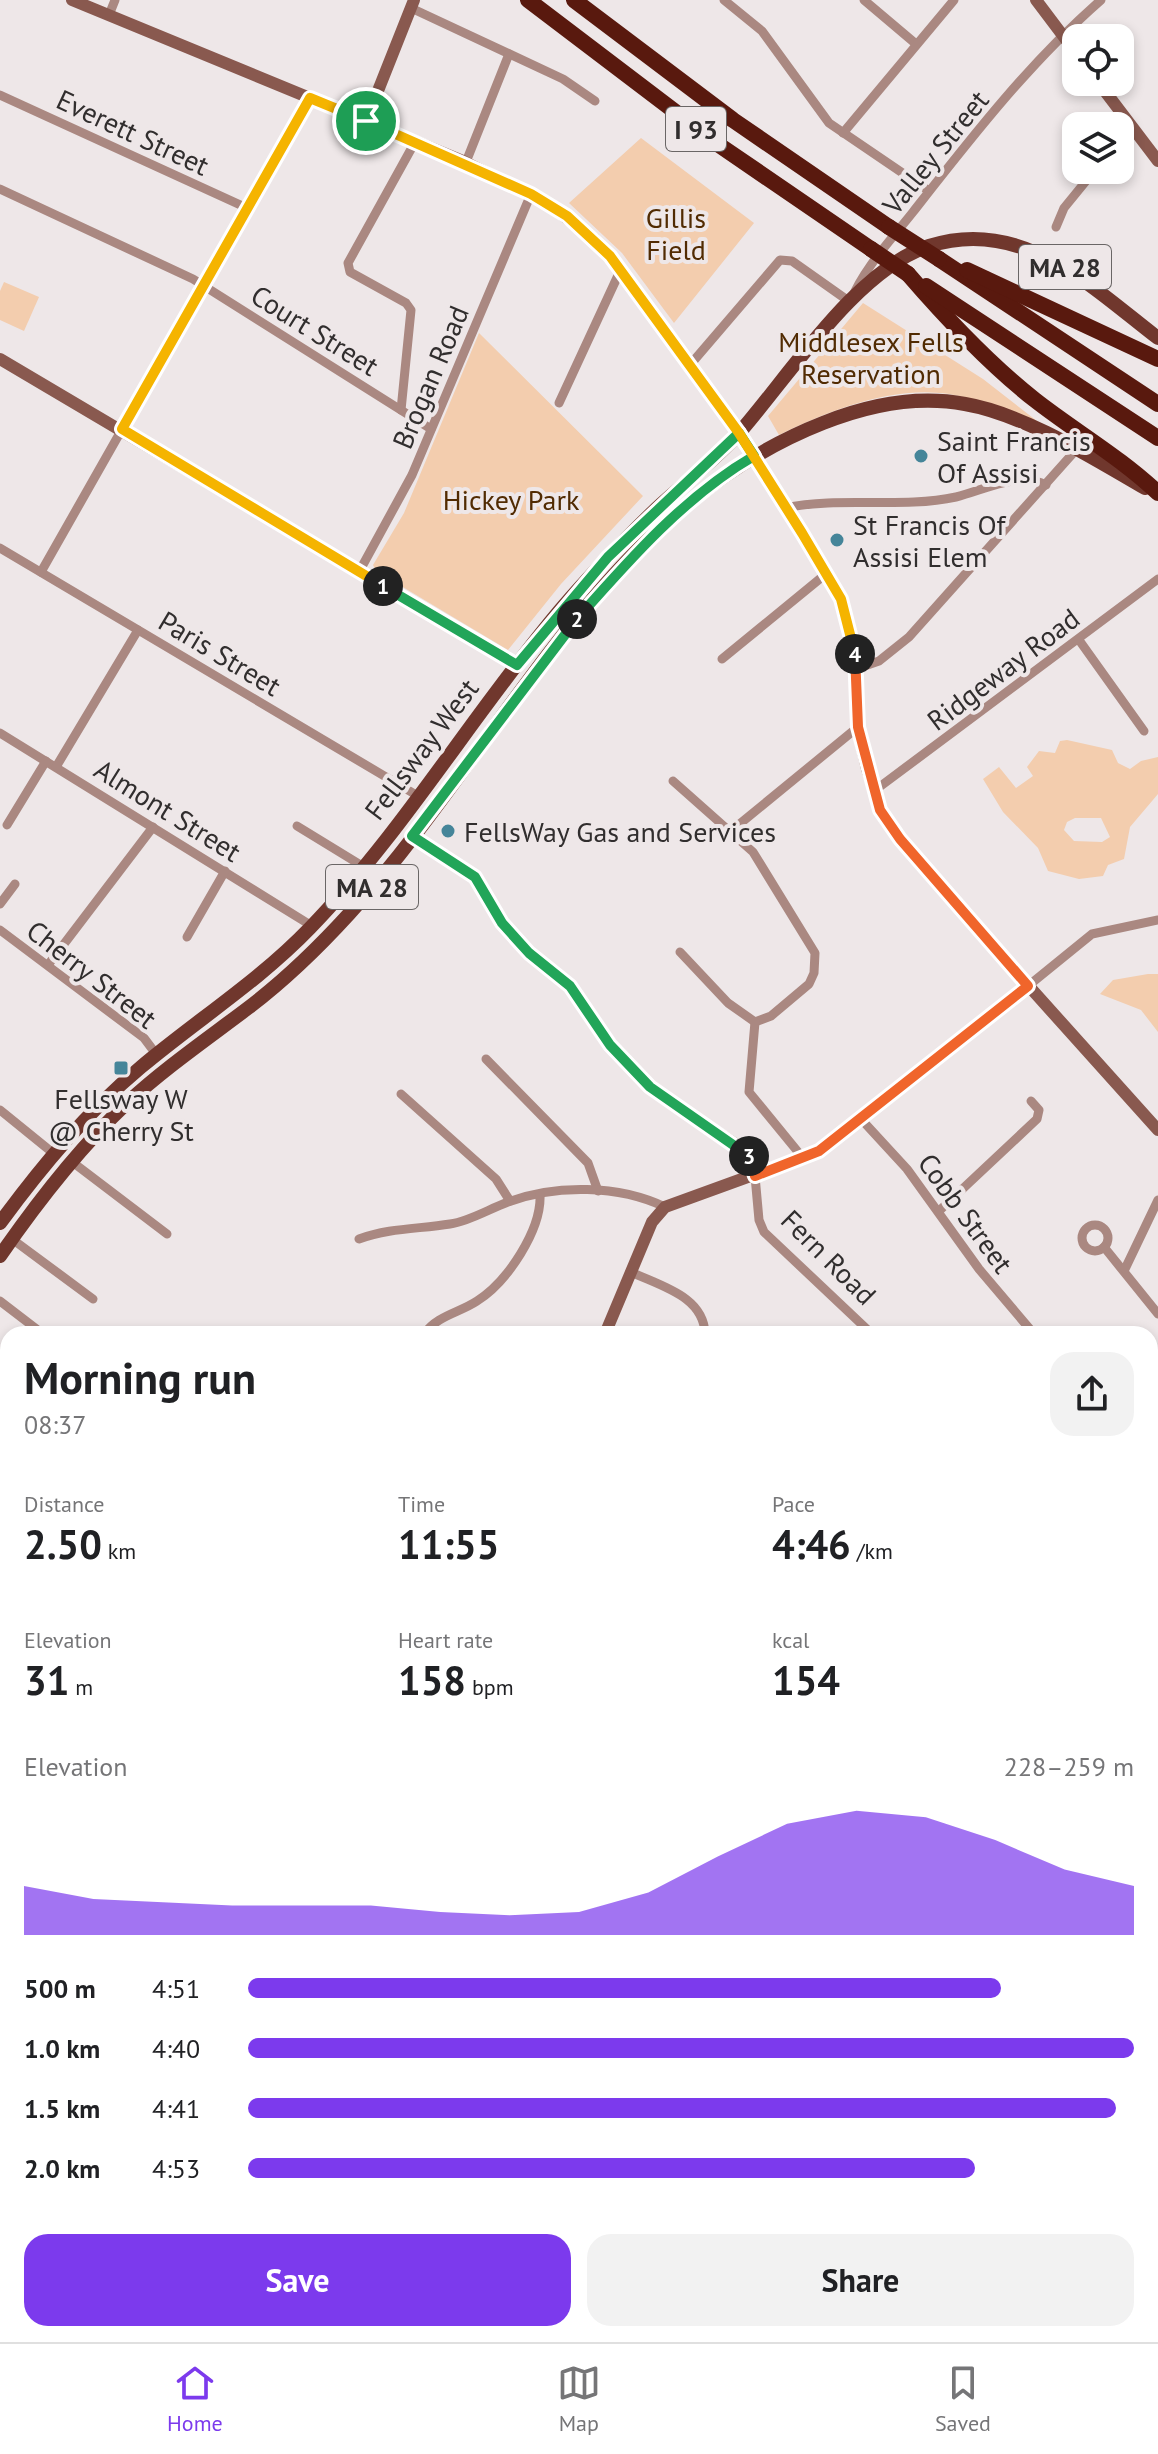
<!DOCTYPE html>
<meta charset="utf-8">
<style>
body{margin:0;font-family:"PT Sans",sans-serif;background:#f2f2f2;color:#202124;height:100vh;display:flex;flex-direction:column;font-size:30px;white-space:nowrap}
*{box-sizing:border-box;margin:0}
p{font-size:26px;color:#757577}
.icon{flex:none;width:44px;height:44px;fill:none;stroke:currentColor;stroke-width:2;stroke-linecap:round;stroke-linejoin:round}
.map{position:relative;flex:1;overflow:hidden}
.drawer{position:absolute;left:0px;top:1326px;width:1158px;height:1016px;display:flex;flex-direction:column;background:#fff;border-radius:24px 24px 0 0;box-shadow:0 4px 12px #0003}
.drawer>*{flex:none}
.tools{position:absolute;left:1062px;top:24px;display:grid;gap:16px}
.tools a{display:grid;place-items:center;width:72px;height:72px;border-radius:16px;background:#fff;box-shadow:0 4px 12px #0003;font-size:40px}
.pin{position:absolute;display:grid;place-items:center;width:68px;height:68px;color:#fff;margin:-34px;border:4px solid #fff;border-radius:50%;box-shadow:0 2px 8px #0007}
.km{position:absolute;width:40px;height:40px;margin:-20px;border-radius:50%;background:#222;color:#fff;font-size:22px;line-height:40px;text-align:center}
.round{display:grid;place-items:center;flex:none;width:84px;height:84px;border-radius:24px;background:#f2f2f2}
.summary{display:flex;align-items:center;justify-content:space-between;height:136px;padding:0 24px}
h1{font-size:44px;font-weight:600;line-height:60px}
.metrics{display:grid;grid-template-columns:repeat(3,1fr);gap:12px;height:136px;padding:8px 24px}
.metrics div{display:grid;align-content:center}
.metrics b{font-size:40px;font-weight:600}
.metrics small{font-size:22px;font-weight:400}
.metrics p{font-size:22px}
.chart{height:224px;padding:16px 24px}
.chart p{display:flex;justify-content:space-between}
.chart svg{width:100%;height:144px;margin-top:8px;fill:#7c3aed;opacity:.7}
.button{display:flex;gap:16px;margin-top:auto;padding:16px 24px}
.button a{flex:1;height:92px;border-radius:24px;background:#7c3aed;color:#fff;font-size:32px;font-weight:600;line-height:92px;text-align:center}
.button a+a{background:#f2f2f2;color:#202124}
ul{padding:0 24px;list-style:none;font-size:26px}
li{display:grid;grid-template-columns:128px 96px 1fr;align-items:center;height:60px}
li i{height:20px;border-radius:10px;background:#7c3aed}
.dock{display:flex;justify-content:space-around;align-items:center;height:112px;border-top:2px solid #e0e0e0;background:#fff;font-size:22px;color:#757577}
.dock a{display:grid;justify-items:center;gap:4px}
.dock .on{color:#7c3aed}
.map>svg:first-child{display:block}
.green{fill:#f3cdae;fill-rule:evenodd}
.water{fill:#b495d6}
.lines{fill:none;stroke-linecap:round;stroke-linejoin:round}
.stream{stroke:#b495d6;stroke-width:3}
.street{stroke:#aa8881;stroke-width:9}
.secondary{stroke:#89594f;stroke-width:12}
.primary{stroke:#70372d;stroke-width:14}
.highway{stroke:#59190e;stroke-width:16}
.highway-bridge{stroke:#59190e;stroke-width:16}
.split-1-casing{stroke:#fff;stroke-width:16}
.split-2-casing{stroke:#fff;stroke-width:16}
.split-3-casing{stroke:#fff;stroke-width:16}
.split-4-casing{stroke:#fff;stroke-width:16}
.split-5-casing{stroke:#fff;stroke-width:16}
.split-1{stroke:#f5b400;stroke-width:10}
.split-2{stroke:#22a559;stroke-width:10}
.split-3{stroke:#22a559;stroke-width:10}
.split-4{stroke:#f0652b;stroke-width:10}
.split-5{stroke:#f5b400;stroke-width:10}
.poi-dot{fill:#458599;stroke:#eee7e8;stroke-width:3}
.labels{text-anchor:middle;dominant-baseline:central;stroke-width:8;stroke-linejoin:round;paint-order:stroke}
.shield{fill:#eee7e8;stroke:#6a6666;stroke-width:2}
.shield-label{font-size:26px;font-weight:bold;fill:#312e2e}
.street-label{font-size:28px;fill:#312e2e;stroke:#eee7e8}
.park-label{font-size:28px;fill:#512b02;stroke:#eee7e8}
.poi-label{font-size:28px;fill:#312e2e;stroke:#eee7e8;text-anchor:start}
</style>
<div class="map">
<svg width="1158" height="2342" viewBox="0 0 1158 2342">
<rect width="100%" height="100%" fill="#eee7e8"/>
<g class="green">
<path d="M 641,138 L 754,223 L 674,323 L 622,253 L 569,203 Z"/>
<path d="M 4,282 L 39,297 L 24,331 L 0,320 L 0,291 Z"/>
<path d="M 863,303 L 983,379 L 1046,428 C 1021,419 996,407 970,399 C 907,379 835,408 779,435 L 768,416 Z"/>
<path d="M 479,333 L 643,496 L 561,584 L 508,650 L 376,571 L 373,565 L 404,513 Z"/>
<path d="M 1067,740 L 1112,750 L 1118,763 L 1130,769 L 1141,761 L 1158,757 L 1158,794 L 1130,827 L 1124,859 L 1108,865 L 1103,876 L 1079,879 L 1048,871 L 1038,848 L 1003,812 L 983,779 L 999,767 L 1016,788 L 1033,776 L 1027,767 L 1039,751 L 1055,753 L 1060,741 ZM 1075,818 L 1101,818 L 1110,837 L 1102,842 L 1074,841 L 1064,830 L 1067,822 Z"/>
<path d="M 1148,974 L 1158,974 L 1158,1032 L 1141,1010 L 1100,994 L 1113,980 Z"/>
<path d="M 1150,1554 L 1158,1564 L 1158,1750 L 1150,1730 Z"/>
<path d="M 1158,1818 L 1158,1886 L 1150,1887 L 1150,1819 Z"/>
<path d="M 0,1908 L 8,1913 L 8,2334 L 235,2334 L 243,2342 L 0,2342 Z"/>
</g>
<g class="water">
<path d="M 0,2084 L 8,2096 L 8,2212 L 0,2215 Z"/>
<path d="M 0,2281 L 8,2290 L 8,2334 L 128,2334 L 144,2342 L 0,2342 Z"/>
</g>
<g class="lines">
<path class="stream" d="M 144,2342 L 148,2334"/>
<g class="street">
<path d="M 724,0 L 762,31 L 829,123 L 929,191"/>
<path d="M 864,0 L 916,44"/>
<path d="M 411,8 L 563,79 L 595,101"/>
<path d="M 109,15 L 115,0"/>
<path d="M 0,95 L 247,208"/>
<path d="M 843,133 L 954,0"/>
<path d="M 1120,139 L 1131,126"/>
<path d="M 466,162 L 509,54"/>
<path d="M 0,189 L 193,279 L 431,429"/>
<path d="M 1056,227 L 1064,208 L 1095,170"/>
<path d="M 690,365 L 780,260 L 792,261 L 850,302 C 864,268 890,241 913,212 C 971,138 1030,62 1101,0"/>
<path d="M 559,403 L 621,269"/>
<path d="M 401,410 L 411,310 L 406,303 L 350,272 L 348,263 L 415,142"/>
<path d="M 785,508 C 841,496 901,509 956,497 C 985,490 1018,471 1046,485"/>
<path d="M 0,548 L 418,796"/>
<path d="M 41,572 L 310,98"/>
<path d="M 359,572 L 412,475 L 531,194"/>
<path d="M 1079,640 L 1144,731"/>
<path d="M 722,659 L 827,573"/>
<path d="M 856,669 L 879,661 L 909,637 L 1075,451"/>
<path d="M 0,733 L 312,926"/>
<path d="M 56,767 L 138,630"/>
<path d="M 673,781 L 753,852 L 815,953 L 814,973 L 809,984 L 771,1016 L 755,1022 L 728,1003 L 680,952"/>
<path d="M 874,791 L 1158,579"/>
<path d="M 7,825 L 46,761"/>
<path d="M 297,826 L 364,867"/>
<path d="M 731,831 L 858,727"/>
<path d="M 0,904 L 15,884"/>
<path d="M 0,930 L 144,1038 L 156,1054"/>
<path d="M 187,937 L 225,871"/>
<path d="M 48,965 L 153,827"/>
<path d="M 1028,986 L 1092,934 L 1158,920"/>
<path d="M 755,1022 L 749,1092 L 803,1158"/>
<path d="M 486,1059 L 588,1163 L 598,1191"/>
<path d="M 401,1094 L 496,1179 L 510,1201"/>
<path d="M 0,1110 L 53,1153"/>
<path d="M 861,1119 L 907,1169 L 979,1269 L 1034,1334"/>
<path d="M 71,1161 L 167,1234"/>
<path d="M 755,1176 L 759,1220 L 764,1232 L 872,1334"/>
<path d="M 939,1211 L 1037,1119 L 1039,1110 L 1031,1101"/>
<circle cx="1095" cy="1238" r="13"/>
<path d="M 12,1239 L 93,1299"/>
<path d="M 359,1239 C 389,1228 419,1229 450,1224 C 470,1221 489,1209 508,1202 C 556,1184 619,1185 665,1207"/>
<path d="M 1104,1247 L 1158,1314"/>
<path d="M 1125,1269 L 1158,1200"/>
<path d="M 631,1272 C 660,1286 704,1296 705,1334"/>
<path d="M 0,1301 L 43,1334"/>
<path d="M 424,1334 C 438,1315 459,1313 477,1301 C 507,1282 542,1230 540,1194"/>
<path d="M 1150,1457 L 1158,1468"/>
<path d="M 0,1531 L 8,1522"/>
<path d="M 0,1822 L 8,1827"/>
<path d="M 1150,1944 L 1158,1945"/>
<path d="M 0,2036 L 8,2044"/>
<path d="M 1150,2233 L 1158,2227"/>
<path d="M 1150,2247 L 1158,2254"/>
<path d="M 239,2334 L 245,2342"/>
<path d="M 551,2334 L 564,2342"/>
<path d="M 1090,2334 L 1102,2342"/>
</g>
<g class="secondary">
<path d="M 72,0 L 463,161 L 548,204 L 594,239 L 621,269 L 739,433 L 837,591 L 854,642 L 858,730 L 867,769 L 885,820 L 956,905 L 1158,1130"/>
<path d="M 1036,0 L 1076,53"/>
<path d="M 1098,82 L 1158,161"/>
<path d="M 366,121 L 414,0"/>
<path d="M 0,359 L 517,665"/>
<path d="M 412,836 L 475,877 L 502,923 L 529,953 L 570,986 L 618,1054 L 658,1094 L 743,1149 L 753,1164 L 755,1176"/>
<path d="M 605,1334 L 652,1222 L 665,1207 L 819,1151 L 1028,986"/>
<path d="M 0,1410 L 8,1416"/>
<path d="M 0,1867 L 8,1859"/>
<path d="M 0,1898 L 8,1901"/>
<path d="M 421,2342 L 422,2334"/>
</g>
<g class="primary">
<path d="M 0,1223 C 42,1166 86,1113 141,1067 C 197,1020 259,981 310,928 C 404,831 474,712 561,609 C 591,574 623,541 656,509 C 684,483 715,461 740,432 C 789,376 857,269 929,246 C 1022,216 1090,286 1158,338"/>
<path d="M 0,1256 C 38,1201 78,1149 127,1103 C 165,1068 207,1039 248,1008 C 285,980 318,948 349,914 C 501,749 601,510 823,423 C 868,405 917,395 965,404 C 1024,414 1093,458 1145,488"/>
</g>
<g class="highway">
<path d="M 528,0 L 719,145 L 871,249"/>
<path d="M 574,0 L 733,120 L 889,227"/>
<path d="M 939,259 L 1158,404"/>
<path d="M 967,270 L 1158,359"/>
<path d="M 908,274 C 946,318 989,364 1035,400 C 1076,432 1120,457 1158,493"/>
<path d="M 926,286 L 1158,438"/>
</g>
<g class="highway-bridge">
<path d="M 889,227 L 939,259"/>
<path d="M 871,249 L 908,274"/>
</g>
</g>
<g class="lines">
<defs>
<path id="split-1" d="M 366,121 L 310,98 L 122,429 L 383,586"/>
<path id="split-2" d="M 383,586 L 517,665 L 608,557 L 739,433 L 754,456 C 685,496 629,560 577,619"/>
<path id="split-3" d="M 577,619 L 412,836 L 475,877 L 502,923 L 529,953 L 570,986 L 610,1045 L 650,1087 L 749,1156"/>
<path id="split-4" d="M 749,1156 L 755,1176 L 819,1151 L 1028,986 L 900,839 L 880,810 L 858,727 L 855,654"/>
<path id="split-5" d="M 366,121 L 531,194 L 567,216 L 610,256 L 739,433 L 802,533 L 841,599 L 855,654"/>
</defs>
<use href="#split-1" class="split-1-casing"/>
<use href="#split-2" class="split-2-casing"/>
<use href="#split-3" class="split-3-casing"/>
<use href="#split-4" class="split-4-casing"/>
<use href="#split-5" class="split-5-casing"/>
<use href="#split-1" class="split-1"/>
<use href="#split-2" class="split-2"/>
<use href="#split-3" class="split-3"/>
<use href="#split-4" class="split-4"/>
<use href="#split-5" class="split-5"/>
</g>
<g class="poi-dot">
<circle cx="921" cy="456" r="8"/>
<circle cx="837" cy="540" r="8"/>
<circle cx="448" cy="831" r="8"/>
<rect x="113" y="1060" width="16" height="16" rx="4"/>
</g>
<g class="labels">
<g class="shield">
<rect x="666" y="107" width="60" height="44" rx="6"/>
<rect x="1019" y="245" width="92" height="44" rx="6"/>
<rect x="326" y="865" width="92" height="44" rx="6"/>
</g>
<g class="shield-label">
<text x="696" y="129">I 93</text>
<text x="1065" y="267">MA 28</text>
<text x="372" y="887">MA 28</text>
</g>
<g class="street-label">
<text transform="translate(133 132) rotate(25)">Everett Street</text>
<text transform="translate(935 152) rotate(-51)">Valley Street</text>
<text transform="translate(315 330) rotate(32)">Court Street</text>
<text transform="translate(430 377) rotate(-67)">Brogan Road</text>
<text transform="translate(220 653) rotate(31)">Paris Street</text>
<text transform="translate(1003 669) rotate(-37)">Ridgeway Road</text>
<text transform="translate(421 749) rotate(-53)">Fellsway West</text>
<text transform="translate(168 810) rotate(32)">Almont Street</text>
<text transform="translate(92 974) rotate(38)">Cherry Street</text>
<text transform="translate(966 1213) rotate(54)">Cobb Street</text>
<text transform="translate(829 1257) rotate(45)">Fern Road</text>
</g>
<g class="park-label">
<text x="676" y="217">Gillis<tspan x="676" dy="32">Field</tspan></text>
<text x="871" y="341">Middlesex Fells<tspan x="871" dy="32">Reservation</tspan></text>
<text x="511" y="499">Hickey Park</text>
</g>
<g class="poi-label">
<text x="937" y="440">Saint Francis<tspan x="937" dy="32">Of Assisi</tspan></text>
<text x="853" y="524">St Francis Of<tspan x="853" dy="32">Assisi Elem</tspan></text>
<text x="464" y="831">FellsWay Gas and Services</text>
<text x="121" y="1098" text-anchor="middle">Fellsway W<tspan x="121" dy="32">@ Cherry St</tspan></text>
</g>
</g>
</svg>
<div class="tools">
<a><svg class="icon" aria-label="locate" viewBox="0 0 24 24"><circle cx="12" cy="12" r="6"/><path d="M12 2v4M12 18v4M2 12h4M18 12h4"/></svg></a>
<a><svg class="icon" aria-label="layers" viewBox="0 0 24 24"><path d="M12 4l9 5-9 5-9-5zM3 14l9 5 9-5"/></svg></a>
</div>
<div class="pin" style="left:366px;top:121px;background:#1e9e55"><svg class="icon" aria-label="arrive" viewBox="0 0 24 24"><path d="M6 21V4h12l-3 4 3 4H6"/></svg></div>
<b class="km" style="left:383px;top:586px">1</b>
<b class="km" style="left:577px;top:619px">2</b>
<b class="km" style="left:749px;top:1156px">3</b>
<b class="km" style="left:855px;top:654px">4</b>
<section class="drawer">
<div class="summary"><div><h1>Morning run</h1><p>08:37</p></div><a class="round"><svg class="icon" aria-label="share" viewBox="0 0 24 24"><path d="M12 15V3M7 8l5-5 5 5M5 13v7h14v-7"/></svg></a></div>
<div class="metrics">
<div><p>Distance</p><b>2.50<small> km</small></b></div>
<div><p>Time</p><b>11:55</b></div>
<div><p>Pace</p><b>4:46<small> /km</small></b></div>
</div>
<div class="metrics">
<div><p>Elevation</p><b>31<small> m</small></b></div>
<div><p>Heart rate</p><b>158<small> bpm</small></b></div>
<div><p>kcal</p><b>154</b></div>
</div>
<div class="chart"><p><span>Elevation</span>228–259 m</p>
<svg viewBox="0 0 160 44" preserveAspectRatio="none"><path d="M0 44V29L10 33L20 34L30 35L40 35L50 35L60 37L70 38L80 37L90 31L100 20L110 10L120 6L130 8L140 15L150 24L160 29V44z"/></svg>
</div>
<ul>
<li><b>500 m</b>4:51<i style="width:85%"></i></li>
<li><b>1.0 km</b>4:40<i style="width:100%"></i></li>
<li><b>1.5 km</b>4:41<i style="width:98%"></i></li>
<li><b>2.0 km</b>4:53<i style="width:82%"></i></li>
</ul>
<div class="button"><a>Save</a><a>Share</a></div>
</section>
</div>
<nav class="dock">
<a class="on"><svg class="icon" aria-label="home" viewBox="0 0 24 24"><path d="M3 11l9-7 9 7M6 9v11h12V9"/></svg>Home</a>
<a><svg class="icon" aria-label="map" viewBox="0 0 24 24"><path d="M3 6l6-2 6 2 6-2v14l-6 2-6-2-6 2zM9 4v14M15 6v14"/></svg>Map</a>
<a><svg class="icon" aria-label="saved" viewBox="0 0 24 24"><path d="M7 4h10v16l-5-4-5 4z"/></svg>Saved</a>
</nav>
